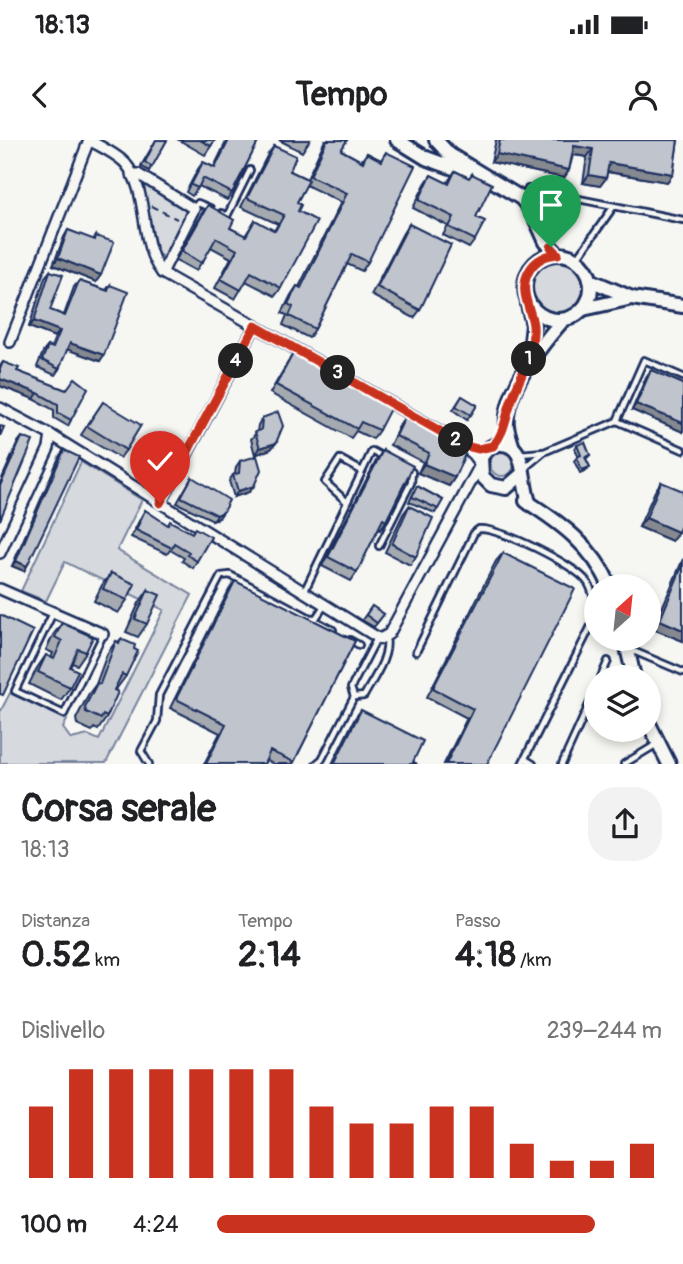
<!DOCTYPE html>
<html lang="it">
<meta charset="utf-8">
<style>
body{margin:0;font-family:Pangolin,sans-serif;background:#f2f2f2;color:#202124;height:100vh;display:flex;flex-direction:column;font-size:26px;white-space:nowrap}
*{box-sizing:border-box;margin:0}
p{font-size:23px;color:#757577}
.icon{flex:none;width:38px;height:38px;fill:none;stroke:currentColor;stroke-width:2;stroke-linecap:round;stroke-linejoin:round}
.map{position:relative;height:624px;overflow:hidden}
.details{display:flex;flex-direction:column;background:#fff;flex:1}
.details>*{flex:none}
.needle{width:46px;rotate:27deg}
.controls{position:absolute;left:584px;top:434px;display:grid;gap:14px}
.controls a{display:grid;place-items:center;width:77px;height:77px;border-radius:50%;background:#fff;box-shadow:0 4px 10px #0003;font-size:35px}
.pin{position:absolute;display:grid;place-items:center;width:60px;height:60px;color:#fff;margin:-72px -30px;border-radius:50% 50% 50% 0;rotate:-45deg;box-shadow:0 0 7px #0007}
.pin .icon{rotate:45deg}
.km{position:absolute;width:35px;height:35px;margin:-18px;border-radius:50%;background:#222;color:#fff;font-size:19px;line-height:35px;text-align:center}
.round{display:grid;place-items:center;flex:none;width:74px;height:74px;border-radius:28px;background:#f2f2f2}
.summary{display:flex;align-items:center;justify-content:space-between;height:119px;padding:0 21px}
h1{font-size:38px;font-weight:700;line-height:52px}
.figures{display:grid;grid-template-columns:repeat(3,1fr);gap:10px;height:119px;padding:7px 21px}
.figures div{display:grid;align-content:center}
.figures b{font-size:35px;font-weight:700}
.figures small{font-size:19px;font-weight:400}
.figures p{font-size:19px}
.chart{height:196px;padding:14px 21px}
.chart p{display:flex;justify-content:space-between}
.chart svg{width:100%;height:126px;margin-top:7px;stroke:#c8321e;stroke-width:6}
ul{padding:0 21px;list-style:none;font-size:23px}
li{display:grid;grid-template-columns:112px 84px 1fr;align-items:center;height:52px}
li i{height:18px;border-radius:9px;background:#c8321e}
.status{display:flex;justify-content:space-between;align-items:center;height:49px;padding:0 35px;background:#fff;direction:ltr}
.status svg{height:19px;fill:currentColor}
header{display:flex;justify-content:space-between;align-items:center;height:91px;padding:0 21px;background:#fff;font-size:32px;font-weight:700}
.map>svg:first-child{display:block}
.green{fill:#d6d9dd;stroke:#78849e;stroke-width:2}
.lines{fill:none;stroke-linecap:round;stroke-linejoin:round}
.service-casing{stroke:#1b2f5e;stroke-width:10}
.minor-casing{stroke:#1b2f5e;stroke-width:14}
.secondary-casing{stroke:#1b2f5e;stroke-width:18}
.path{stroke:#1b2f5e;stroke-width:2;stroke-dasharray:7 5;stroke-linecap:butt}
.service{stroke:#f6f6f2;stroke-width:4.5}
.minor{stroke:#f6f6f2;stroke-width:9}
.secondary{stroke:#f6f6f2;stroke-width:12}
.wall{fill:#a5a9b0;stroke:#1b2f5e;stroke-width:2}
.shaded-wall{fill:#868990;stroke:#1b2f5e;stroke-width:2}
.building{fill:#c0c4cd;stroke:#1b2f5e;stroke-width:2}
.route-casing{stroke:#fff;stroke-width:14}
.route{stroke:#c8321e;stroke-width:9}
</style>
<div class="status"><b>18:13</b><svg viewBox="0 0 49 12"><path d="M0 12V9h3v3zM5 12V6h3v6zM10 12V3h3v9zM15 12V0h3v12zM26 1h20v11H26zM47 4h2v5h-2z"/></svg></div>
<header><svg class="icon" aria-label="back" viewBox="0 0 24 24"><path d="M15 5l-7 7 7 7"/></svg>Tempo<svg class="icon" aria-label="person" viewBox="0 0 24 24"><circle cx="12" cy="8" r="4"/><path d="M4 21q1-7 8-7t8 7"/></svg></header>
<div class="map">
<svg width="683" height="624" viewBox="0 0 683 624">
<rect width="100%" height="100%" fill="#f6f6f2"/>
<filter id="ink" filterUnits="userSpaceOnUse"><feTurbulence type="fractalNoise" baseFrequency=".0143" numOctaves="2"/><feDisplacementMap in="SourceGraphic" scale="14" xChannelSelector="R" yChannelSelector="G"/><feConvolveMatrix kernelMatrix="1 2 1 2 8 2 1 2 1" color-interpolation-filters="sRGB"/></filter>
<g filter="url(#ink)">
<g class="green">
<path d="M 142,40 L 187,68 L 166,114 L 162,117 L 158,113 L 139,44 Z"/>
<circle cx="557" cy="147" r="27"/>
<circle cx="502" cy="324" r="12"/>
<path d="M 81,322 L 142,360 L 117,410 L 192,455 L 106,623 L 0,623 L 0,572 L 10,553 L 67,580 L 63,588 L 71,599 L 88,595 L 99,600 L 164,470 L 65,422 L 46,461 L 21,451 Z"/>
</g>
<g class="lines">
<defs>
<g id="service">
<path d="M 528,49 L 614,66"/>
<path d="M 194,68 L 198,63 L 210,68"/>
<path d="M 221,73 L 227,76 L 250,30"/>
<path d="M 576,120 L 614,66 L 683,80"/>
<path d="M 617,281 L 683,310"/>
<path d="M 520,314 L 543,312"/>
<path d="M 526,327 L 544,312 L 617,281 L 644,220 L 683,237"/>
<path d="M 347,362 L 325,342 L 340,319 L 362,331"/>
<path d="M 379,406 L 411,343 L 412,332 L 407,329"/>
<path d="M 304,452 L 372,311 L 383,317"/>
<path d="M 53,473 L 15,551 L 64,574 L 103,495"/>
<path d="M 311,478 L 316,478 L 324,466"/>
<path d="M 350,500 L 359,505"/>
<path d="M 631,510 L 683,532"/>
<path d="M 416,512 L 474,393 L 479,389 C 499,387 578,426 588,443 C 595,455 595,467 594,480 L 522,624"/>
<path d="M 601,537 L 608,521"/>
<path d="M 354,557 L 364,556 C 373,539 390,517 386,498"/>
<path d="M 525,619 L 533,624"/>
<path d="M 149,624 L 141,611 L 157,581 L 159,555 L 221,436 L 230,435 L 333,490"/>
<path d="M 316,624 L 322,619 L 354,557 L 351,548 L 377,498"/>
<path d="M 562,624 L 597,547"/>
<path d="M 624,624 L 657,604"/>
</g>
<g id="minor">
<path d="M 89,0 C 101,7 117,14 126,24 C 150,53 138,103 162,133 L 466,306 L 479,323"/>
<path d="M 131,34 L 138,34 L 194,69 L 162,133"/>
<path d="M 10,202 L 89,0"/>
<path d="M 0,268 L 51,295 L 380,499 L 389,494 L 479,327"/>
<path d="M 161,363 L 255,186"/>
<path d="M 0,413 L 49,308 L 51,295"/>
<path d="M 0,449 L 103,494"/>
</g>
<g id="secondary">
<path d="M 397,0 L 426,18 L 473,35"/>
<path d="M 436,0 L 450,15 L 521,58 L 532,71 L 546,102 L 558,114"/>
<circle cx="558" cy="147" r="33"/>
<path d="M 590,140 L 632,158 L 683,166"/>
<path d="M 528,165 L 533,185 L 529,220"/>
<path d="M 583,169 L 628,159"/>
<path d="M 513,308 C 511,301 508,293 507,286 C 503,252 542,204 563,180"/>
<path d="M 521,335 L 506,348 L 491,345 L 482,336 L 481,317 C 486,310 491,305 499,304 C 529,302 520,344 530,364"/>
<path d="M 526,361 C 562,384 592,406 610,446"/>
<path d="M 625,499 L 634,537"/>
<path d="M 649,584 L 669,624"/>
</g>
</defs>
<use href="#service" class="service-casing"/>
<use href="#minor" class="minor-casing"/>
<use href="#secondary" class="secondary-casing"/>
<path class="path" d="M 151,66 L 177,79"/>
<use href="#service" class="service"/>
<use href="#minor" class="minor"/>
<use href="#secondary" class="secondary"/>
</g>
<g class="wall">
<path d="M 156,0 L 167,0 L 149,31 L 141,26 Z"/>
<path d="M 179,0 L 215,0 L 205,15 Z"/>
<path d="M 227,0 L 259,0 L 232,53 L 227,60 L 199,46 L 192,56 L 186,52 L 198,29 L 203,22 L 214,27 Z"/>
<path d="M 279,0 L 310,0 L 302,12 Z"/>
<path d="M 325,0 L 347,0 L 341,10 L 361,21 L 367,13 L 381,20 L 386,12 L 368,122 L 362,131 L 347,124 L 315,189 L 309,198 L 283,185 L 287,175 L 282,173 L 291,155 L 297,146 L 299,147 L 341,62 L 306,45 L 297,62 L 298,71 L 281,148 L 275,156 L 246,141 L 235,159 L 215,148 L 231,118 L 211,107 L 196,131 L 176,120 L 201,74 L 208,65 L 230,88 L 245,96 L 255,80 L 274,91 L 278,84 L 241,67 L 268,14 L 274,6 L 290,31 L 307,39 Z"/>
<path d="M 496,0 L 678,0 L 673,34 L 667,42 L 607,32 L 606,38 L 600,46 L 583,43 L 587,17 L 573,15 L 569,30 L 564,38 L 491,22 Z"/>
<path d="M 455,31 L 469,38 L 472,34 L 476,77 L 475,100 L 469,108 L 443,95 L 448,86 L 413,68 L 425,44 L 431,35 L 447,43 Z"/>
<path d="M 409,84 L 420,170 L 414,178 L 371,155 L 403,93 Z"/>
<path d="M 68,90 L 93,100 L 96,96 L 96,142 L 53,125 L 64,97 Z"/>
<path d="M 50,131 L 50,170 L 64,175 L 74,147 L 79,141 L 106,150 L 110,145 L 100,221 L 67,209 L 59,229 L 55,235 L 37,227 L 43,212 L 48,206 L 51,207 L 55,197 L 29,187 L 45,137 Z"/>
<path d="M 295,210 L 379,290 L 373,299 L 356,291 L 351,298 L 270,253 Z"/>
<path d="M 3,222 L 17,231 L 66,250 L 71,280 L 68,286 L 54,278 L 54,270 L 34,259 L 0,246 L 0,226 Z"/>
<path d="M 651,230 L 683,244 L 683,292 L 632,270 L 646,237 Z"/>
<path d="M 462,256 L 477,265 L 467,280 L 453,270 Z"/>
<path d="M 103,262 L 126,310 L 120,318 L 81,295 Z"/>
<path d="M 406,275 L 455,337 L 449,346 L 418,333 L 423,322 L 390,305 L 400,284 Z"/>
<path d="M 262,278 L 276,303 L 271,309 L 255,315 L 251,299 L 257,292 L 258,285 Z"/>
<path d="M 22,297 L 0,380 L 0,343 L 18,302 Z"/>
<path d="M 577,305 L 590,315 L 586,319 L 590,327 L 587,330 L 580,333 L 574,321 L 578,316 L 575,309 Z"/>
<path d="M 64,310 L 27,426 L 24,431 L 12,426 L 60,315 Z"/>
<path d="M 383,310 L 386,381 L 380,390 L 378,389 L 357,432 L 351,441 L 322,426 L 377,319 Z"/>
<path d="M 240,321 L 254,346 L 249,352 L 234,357 L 229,341 L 233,335 L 235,334 L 236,327 Z"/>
<path d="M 192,337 L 219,378 L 213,380 L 177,363 Z"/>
<path d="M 661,342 L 678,392 L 672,401 L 639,387 L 655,351 Z"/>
<path d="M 417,346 L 443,360 L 435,373 L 409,362 Z"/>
<path d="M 409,366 L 416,417 L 410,425 L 385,412 L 403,374 Z"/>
<path d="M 145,370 L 167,385 L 197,421 L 193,428 L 182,421 L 184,418 L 170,410 L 167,414 L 131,397 L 141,377 Z"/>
<path d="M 503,413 L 487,624 L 444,624 L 467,578 L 427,557 L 496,421 Z"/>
<path d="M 683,419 L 683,501 L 653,489 Z"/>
<path d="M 111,433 L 127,460 L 118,473 L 94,461 L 102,445 Z"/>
<path d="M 235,441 L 355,501 L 293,624 L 273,624 L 266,620 L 264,624 L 204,624 L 220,593 L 170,568 L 229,450 Z"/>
<path d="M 148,450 L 147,484 L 138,497 L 126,492 L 139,463 Z"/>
<path d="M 372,466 L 384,474 L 374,487 L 362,480 Z"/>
<path d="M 62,483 L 86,512 L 77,525 L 72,523 L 70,527 L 70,547 L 61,560 L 29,544 L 37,528 L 46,515 L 51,518 L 53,513 L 46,510 L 53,495 Z"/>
<path d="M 121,499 L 126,536 L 117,548 L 116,548 L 107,577 L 98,590 L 94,588 L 92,591 L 77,584 L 76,579 L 88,555 L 96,544 L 107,514 L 116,501 L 118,502 Z"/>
<path d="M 361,570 L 413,622 L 417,624 L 332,624 L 355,578 Z"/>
</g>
<g class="shaded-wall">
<path d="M 574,6 L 593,9 L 587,17 L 569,14 Z"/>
<path d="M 497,14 L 569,30 L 564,38 L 491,22 Z"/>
<path d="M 609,23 L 673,34 L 667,42 L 603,31 Z"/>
<path d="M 589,35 L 606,38 L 600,46 L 583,43 Z"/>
<path d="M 58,118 L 101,135 L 96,142 L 53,125 Z"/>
<path d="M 34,181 L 60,191 L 55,197 L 29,187 Z"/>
<path d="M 70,203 L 104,215 L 100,221 L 66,209 Z"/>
<path d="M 0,239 L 38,253 L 34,259 L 0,246 Z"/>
<path d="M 636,264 L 683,283 L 683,292 L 632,270 Z"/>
<path d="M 276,303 L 271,309 L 255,315 L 260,308 Z"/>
<path d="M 424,324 L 455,337 L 449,346 L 418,333 Z"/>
<path d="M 254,346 L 249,352 L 234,357 L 238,351 Z"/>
<path d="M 223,372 L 219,378 L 213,380 L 217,375 Z"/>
<path d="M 646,378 L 678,392 L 672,401 L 639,387 Z"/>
<path d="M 16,421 L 27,426 L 24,431 L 12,426 Z"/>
<path d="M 660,480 L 683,490 L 683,501 L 653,489 Z"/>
</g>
<g class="building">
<path d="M 156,0 L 167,0 L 152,27 L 145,22 Z"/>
<path d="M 200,0 L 215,0 L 211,6 Z"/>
<path d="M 229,0 L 259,0 L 232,53 L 203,38 L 198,48 L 191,45 L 203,22 L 215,28 Z"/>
<path d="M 327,0 L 347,0 L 341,10 L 363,22 L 367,13 L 382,21 L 386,12 L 415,26 L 368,122 L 352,114 L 315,189 L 289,176 L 293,167 L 288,164 L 297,146 L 301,148 L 347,53 L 310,36 Z"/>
<path d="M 500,0 L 678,0 L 673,34 L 609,23 L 606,38 L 589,35 L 593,9 L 574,6 L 569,30 L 497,14 Z"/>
<path d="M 274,6 L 296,16 L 290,31 L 309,40 L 297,62 L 301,65 L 298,71 L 317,81 L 281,148 L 251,132 L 241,150 L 221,139 L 237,110 L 216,98 L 202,123 L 182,111 L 208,65 L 234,80 L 230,88 L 246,96 L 255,80 L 275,91 L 284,75 L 247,58 Z"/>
<path d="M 455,31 L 469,38 L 472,34 L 492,44 L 476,77 L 485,81 L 475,100 L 449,87 L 454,77 L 419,60 L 431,35 L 449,44 Z"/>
<path d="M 409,84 L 451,105 L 420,170 L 377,147 Z"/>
<path d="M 68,90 L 95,100 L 96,96 L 114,102 L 101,135 L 58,118 Z"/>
<path d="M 50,131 L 63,135 L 50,170 L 65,176 L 79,141 L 108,151 L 110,145 L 128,152 L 104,215 L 70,203 L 59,229 L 42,220 L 48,206 L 53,208 L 60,191 L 34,181 Z"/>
<path d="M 295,210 L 392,265 L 379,290 L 361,282 L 357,289 L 276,245 Z"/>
<path d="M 3,222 L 19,228 L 17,231 L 66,250 L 75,238 L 88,248 L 71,280 L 58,273 L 58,264 L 38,253 L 0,239 L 0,229 Z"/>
<path d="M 651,230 L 683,244 L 683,283 L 636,264 Z"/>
<path d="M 462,256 L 477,265 L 471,275 L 456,266 Z"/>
<path d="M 103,262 L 141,285 L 126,310 L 87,286 Z"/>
<path d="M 278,272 L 283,286 L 276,303 L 260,308 L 255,292 L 261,290 L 262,278 Z"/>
<path d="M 406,275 L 469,305 L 455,337 L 424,324 L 429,313 L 396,296 Z"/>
<path d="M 0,286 L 4,287 L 0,296 Z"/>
<path d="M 22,297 L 33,301 L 0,380 L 0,346 Z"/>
<path d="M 585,302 L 590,315 L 585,317 L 590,327 L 582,330 L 577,317 L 581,315 L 577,305 Z"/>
<path d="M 64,310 L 79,317 L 27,426 L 16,421 Z"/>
<path d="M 383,310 L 413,326 L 386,381 L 383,379 L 357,432 L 328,417 Z"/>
<path d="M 257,316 L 261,330 L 254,346 L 238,351 L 233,335 L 239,333 L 240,321 Z"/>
<path d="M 192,337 L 229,360 L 223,372 L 217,375 L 181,357 Z"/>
<path d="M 661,342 L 683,351 L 683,381 L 678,392 L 646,378 Z"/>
<path d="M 417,346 L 443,360 L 438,369 L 412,357 Z"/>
<path d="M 409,366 L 433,378 L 416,417 L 392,404 Z"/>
<path d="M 145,370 L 168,385 L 170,381 L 192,393 L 195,388 L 211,397 L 197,421 L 187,415 L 189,412 L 174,403 L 172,408 L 136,390 Z"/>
<path d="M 503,413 L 575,449 L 487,624 L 446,624 L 473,569 L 433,548 Z"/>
<path d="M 683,424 L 683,490 L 660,480 Z"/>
<path d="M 111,433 L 135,444 L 127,460 L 103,449 Z"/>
<path d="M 235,441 L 355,501 L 294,622 L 270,611 L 264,624 L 206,624 L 226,584 L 176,559 Z"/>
<path d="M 148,450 L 160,455 L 147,484 L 135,479 Z"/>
<path d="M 372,466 L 384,474 L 377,483 L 366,475 Z"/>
<path d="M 0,475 L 33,491 L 3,555 L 0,554 Z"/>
<path d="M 62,483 L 93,497 L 86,512 L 78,509 L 70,527 L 78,531 L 70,547 L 38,532 L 46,515 L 54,519 L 62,501 L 55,497 Z"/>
<path d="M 121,499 L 135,505 L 134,509 L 138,511 L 126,536 L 122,534 L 114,550 L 118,552 L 107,577 L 103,575 L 101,579 L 86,572 L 85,567 L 97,543 L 100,544 L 116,501 L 119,503 Z"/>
<path d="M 361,570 L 423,601 L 413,622 L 417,624 L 334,624 Z"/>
</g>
</g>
<g class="lines" filter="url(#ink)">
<defs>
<path id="route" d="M 160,363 L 255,186 L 466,306 L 478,309 L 493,306 C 505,292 505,279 511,262 C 520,235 535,215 533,185 C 531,170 521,154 526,138 C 531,123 543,115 558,114 L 551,107"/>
</defs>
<use href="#route" class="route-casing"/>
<use href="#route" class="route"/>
</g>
</svg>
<div class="controls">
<a><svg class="needle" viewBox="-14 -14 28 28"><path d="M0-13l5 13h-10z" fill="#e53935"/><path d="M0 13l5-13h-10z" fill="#757577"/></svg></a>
<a><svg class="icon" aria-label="layers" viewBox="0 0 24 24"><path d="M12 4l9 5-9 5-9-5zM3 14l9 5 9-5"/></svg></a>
</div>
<div class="pin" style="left:551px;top:107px;background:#1e9e55"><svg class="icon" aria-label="arrive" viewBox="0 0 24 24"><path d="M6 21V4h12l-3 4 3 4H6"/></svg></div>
<div class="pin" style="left:160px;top:363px;background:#d93025"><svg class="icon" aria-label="check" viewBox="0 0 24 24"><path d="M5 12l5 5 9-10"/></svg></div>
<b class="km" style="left:529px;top:219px">1</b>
<b class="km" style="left:456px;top:300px">2</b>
<b class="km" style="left:338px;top:233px">3</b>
<b class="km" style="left:236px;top:221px">4</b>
</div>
<section class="details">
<div class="summary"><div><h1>Corsa serale</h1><p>18:13</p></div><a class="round"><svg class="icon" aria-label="share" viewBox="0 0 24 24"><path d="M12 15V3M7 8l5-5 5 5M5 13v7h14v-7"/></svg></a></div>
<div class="figures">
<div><p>Distanza</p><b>0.52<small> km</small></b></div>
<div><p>Tempo</p><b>2:14</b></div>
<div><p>Passo</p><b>4:18<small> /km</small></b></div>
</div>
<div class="chart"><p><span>Dislivello</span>239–244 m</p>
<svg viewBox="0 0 160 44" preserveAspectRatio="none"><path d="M5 44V19M15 44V6M25 44V6M35 44V6M45 44V6M55 44V6M65 44V6M75 44V19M85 44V25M95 44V25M105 44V19M115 44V19M125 44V32M135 44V38M145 44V38M155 44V32"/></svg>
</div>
<ul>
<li><b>100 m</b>4:24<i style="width:85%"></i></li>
</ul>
</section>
